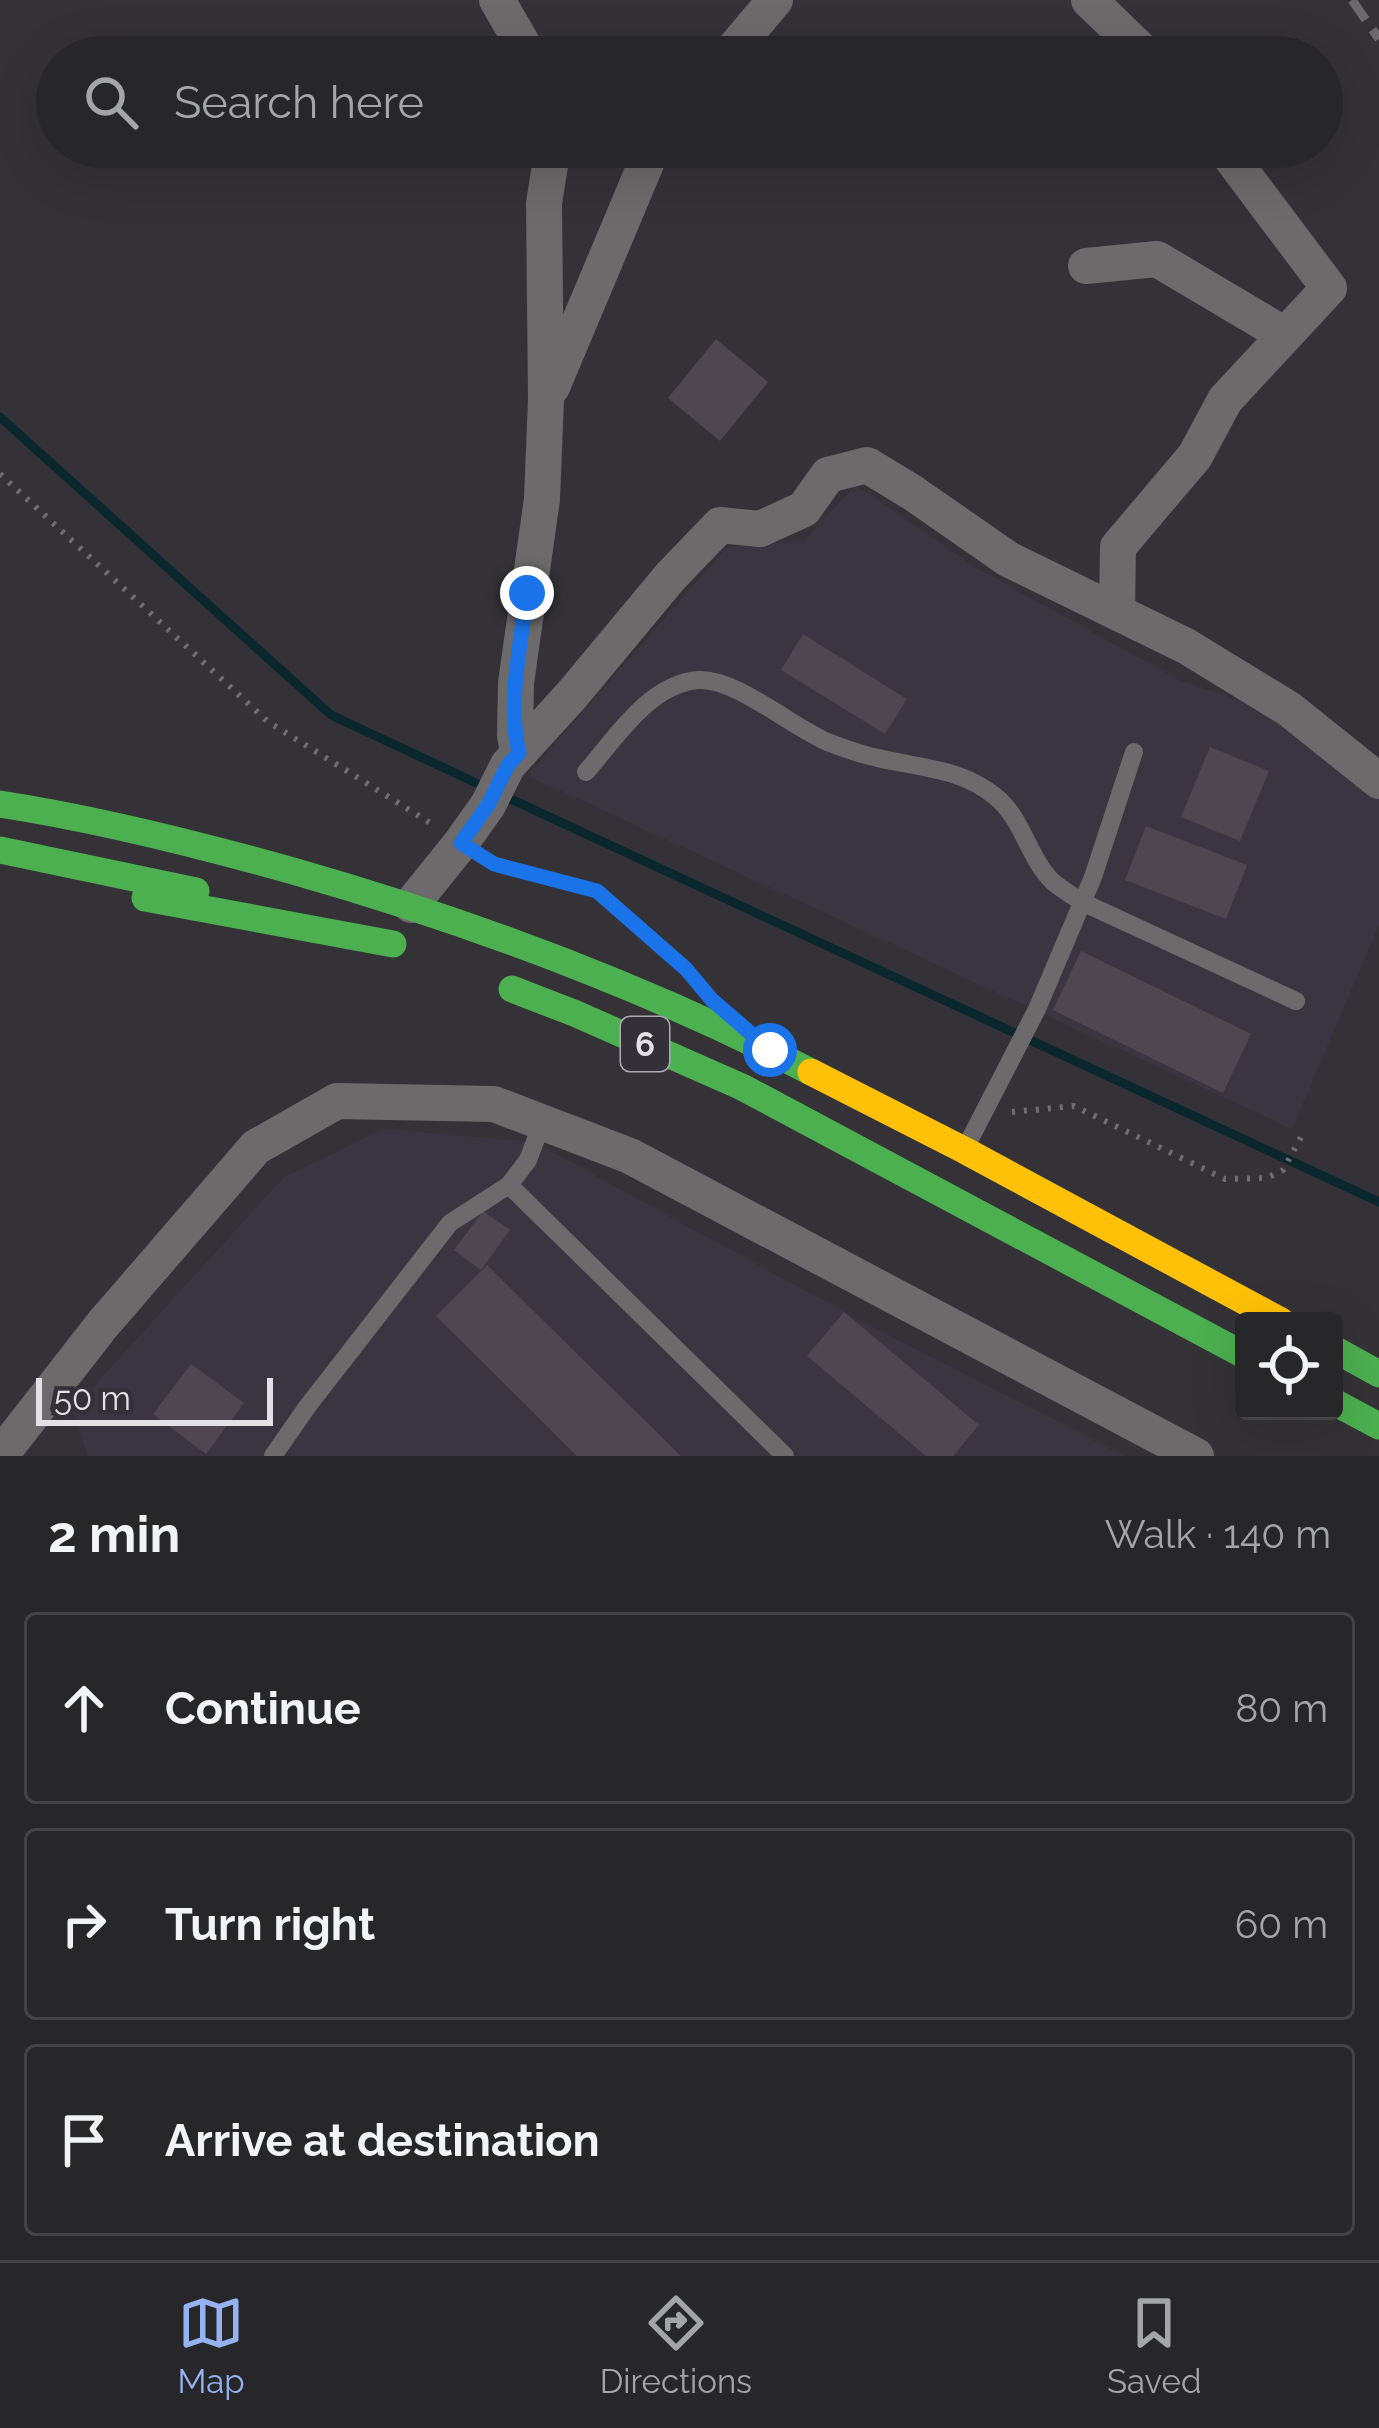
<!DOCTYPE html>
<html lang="en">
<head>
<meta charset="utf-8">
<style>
  body { margin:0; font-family:Raleway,sans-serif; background:#2f2e30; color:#f1f3f6 }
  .controls { position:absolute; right:36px; bottom:36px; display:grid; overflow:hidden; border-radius:12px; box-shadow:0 12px 48px #0002 }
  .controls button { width:108px; height:108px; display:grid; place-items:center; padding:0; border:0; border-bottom:3px solid #434345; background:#272628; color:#f1f3f6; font:60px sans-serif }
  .scale { position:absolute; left:36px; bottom:30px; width:237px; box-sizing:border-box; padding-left:12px; border:6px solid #e3e1e6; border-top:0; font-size:33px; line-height:42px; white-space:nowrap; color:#e3e1e6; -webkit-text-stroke:9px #343038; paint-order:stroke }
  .stop { position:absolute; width:36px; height:36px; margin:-27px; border:9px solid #1a73e8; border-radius:50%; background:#fff }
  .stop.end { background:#1a73e8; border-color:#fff; box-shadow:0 3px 12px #0008 }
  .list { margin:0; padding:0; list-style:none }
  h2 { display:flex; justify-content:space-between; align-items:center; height:156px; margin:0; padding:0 48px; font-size:51px }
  h2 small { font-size:39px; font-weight:400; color:#a4a5a8 }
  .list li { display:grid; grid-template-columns:78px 1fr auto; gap:36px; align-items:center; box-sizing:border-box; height:192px; margin:0 24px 24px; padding:0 24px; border:3px solid #434345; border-radius:12px }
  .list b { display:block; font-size:45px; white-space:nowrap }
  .list em { font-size:39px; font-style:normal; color:#a4a5a8 }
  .icon { flex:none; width:66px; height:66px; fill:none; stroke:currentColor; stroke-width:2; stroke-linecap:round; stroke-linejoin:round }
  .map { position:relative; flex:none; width:1379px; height:1456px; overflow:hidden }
  .search { position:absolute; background:#272628; box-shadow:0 12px 48px #0002; left:36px; right:36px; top:36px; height:132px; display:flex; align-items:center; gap:30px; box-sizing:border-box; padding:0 42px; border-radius:66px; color:#a4a5a8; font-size:45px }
  .sheet { height:804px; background:#272628 }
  nav { display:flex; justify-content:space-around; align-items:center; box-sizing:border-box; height:168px; border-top:3px solid #434345; background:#272628; font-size:33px; color:#a4a5a8 }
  nav a { display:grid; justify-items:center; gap:6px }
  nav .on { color:#95b2f1 }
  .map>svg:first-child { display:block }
</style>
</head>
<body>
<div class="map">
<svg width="1379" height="1456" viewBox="0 0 1379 1456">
  <rect width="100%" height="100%" fill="#343236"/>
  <g fill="#3b3541">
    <path d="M856,485L978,569L1181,681L1273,711L1379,798V925L1292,1129L527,775L728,546L803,542Z"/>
    <path d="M385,1129L534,1142L844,1312L1124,1456H88L73,1409L284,1177Z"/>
  </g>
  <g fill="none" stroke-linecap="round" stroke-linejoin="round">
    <g stroke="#09272c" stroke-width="9">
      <path d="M0,417L331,715L487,788"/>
      <path d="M502,795L1379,1202"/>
    </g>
  </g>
  <g fill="#4e4750">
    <path d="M716,339L768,382L720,441L668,398Z"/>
    <path d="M803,634L907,699L885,734L781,670Z"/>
    <path d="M1210,747L1269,771L1240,841L1181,817Z"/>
    <path d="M1146,826L1247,865L1226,919L1125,880Z"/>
    <path d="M1081,951L1251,1034L1223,1093L1053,1010Z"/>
    <path d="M483,1211L510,1230L481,1270L454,1250Z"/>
    <path d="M487,1265L681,1456H577L436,1316Z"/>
    <path d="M844,1312L979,1425L953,1456H926L807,1356Z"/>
    <path d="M191,1364L244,1403L206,1454L153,1414Z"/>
  </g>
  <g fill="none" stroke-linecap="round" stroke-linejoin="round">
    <g stroke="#706e70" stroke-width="6" stroke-dasharray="3 9" stroke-linecap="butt">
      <path d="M0,474L267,721L435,826"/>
      <path d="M487,859L494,864L597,891L654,941"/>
      <path d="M1012,1112L1074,1106L1225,1179L1267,1178L1283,1170L1304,1132"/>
    </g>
    <g stroke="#6c6a6b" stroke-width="18">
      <path d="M586,772C615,739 649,684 698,680C735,677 794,729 830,743C844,748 859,754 874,757C916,768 960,767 996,797C1023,819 1028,857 1052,881C1061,889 1073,896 1082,902L1296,1001"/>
      <path d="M969,1141L1037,1009L1093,877L1134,752"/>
      <path d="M509,1185L785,1456"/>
      <path d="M273,1456L307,1407L450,1223L509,1185L528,1160L542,1123"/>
    </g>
    <g stroke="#6c6a6b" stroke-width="36">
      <path d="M497,0L530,57"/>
      <path d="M1089,0L1148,57"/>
      <path d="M727,57L775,0"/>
      <path d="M1086,266L1157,259L1285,335"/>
      <path d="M552,387L653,147"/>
      <path d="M1117,610L1118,547L1195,456L1225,400L1329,288L1223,147"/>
      <path d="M519,753L515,736L516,683L542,499L546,399L544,203L553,147"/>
      <path d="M411,905L461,843L488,805L508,765L571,696L670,577L720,525L760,529L804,509L828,475L867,465L913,493L1008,559L1186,646L1289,709L1379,781"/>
      <path d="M0,1456L103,1324L256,1147L337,1101L494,1104L630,1156L1196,1456"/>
    </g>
    <g stroke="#4caf50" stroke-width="27">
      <path d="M0,804C99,819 197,844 293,871C472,922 646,987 811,1072"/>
      <path d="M0,850L196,891"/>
      <path d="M145,898L393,944"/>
      <path d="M512,989L574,1013L742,1087L1244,1355"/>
      <path d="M1334,1349L1379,1374"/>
      <path d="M1334,1402L1379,1426"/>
    </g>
    <path stroke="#ffc107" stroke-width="27" d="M811,1072L964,1150L1281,1321"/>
    <path stroke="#6b696b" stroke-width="9" stroke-dasharray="24 12" stroke-linecap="butt" d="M1352,0L1379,39"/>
  </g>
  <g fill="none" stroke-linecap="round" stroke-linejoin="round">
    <path stroke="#1a73e8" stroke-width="15" d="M527,593C521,644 507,702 519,753L508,765L488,805L461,843L494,864L597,891L686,969L712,1000L770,1050"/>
  </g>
  <g text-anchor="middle" stroke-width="10" stroke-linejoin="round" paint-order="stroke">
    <rect fill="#343038" stroke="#aeacb2" stroke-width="3" x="621" y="1017" width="48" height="54" rx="9"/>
    <g font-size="33" font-weight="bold" fill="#e3e1e6">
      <text x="645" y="1056">6</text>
    </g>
  </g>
</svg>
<div class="controls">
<button><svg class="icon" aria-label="locate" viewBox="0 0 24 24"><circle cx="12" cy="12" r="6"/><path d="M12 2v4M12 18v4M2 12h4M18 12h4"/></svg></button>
</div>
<div class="scale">50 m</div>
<div class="stop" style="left:770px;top:1050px"></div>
<div class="stop end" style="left:527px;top:593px"></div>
<div class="search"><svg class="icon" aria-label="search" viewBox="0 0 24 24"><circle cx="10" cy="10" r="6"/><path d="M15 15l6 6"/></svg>Search here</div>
</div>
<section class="sheet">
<h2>2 min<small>Walk · 140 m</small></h2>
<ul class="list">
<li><svg class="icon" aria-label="ahead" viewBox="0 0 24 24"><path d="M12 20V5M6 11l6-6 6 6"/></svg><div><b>Continue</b></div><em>80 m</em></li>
<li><svg class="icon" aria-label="right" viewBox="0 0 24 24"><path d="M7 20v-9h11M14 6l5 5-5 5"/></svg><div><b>Turn right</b></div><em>60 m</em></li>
<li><svg class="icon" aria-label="arrive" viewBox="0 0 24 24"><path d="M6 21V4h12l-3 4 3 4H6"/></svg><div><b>Arrive at destination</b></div></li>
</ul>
</section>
<nav>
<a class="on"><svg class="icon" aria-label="map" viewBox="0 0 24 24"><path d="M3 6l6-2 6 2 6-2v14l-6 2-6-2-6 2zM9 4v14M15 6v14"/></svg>Map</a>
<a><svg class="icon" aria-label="directions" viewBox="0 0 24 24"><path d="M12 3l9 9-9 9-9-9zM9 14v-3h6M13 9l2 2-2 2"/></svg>Directions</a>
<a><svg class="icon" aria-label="saved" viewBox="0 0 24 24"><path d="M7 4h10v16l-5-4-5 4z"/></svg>Saved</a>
</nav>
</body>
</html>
